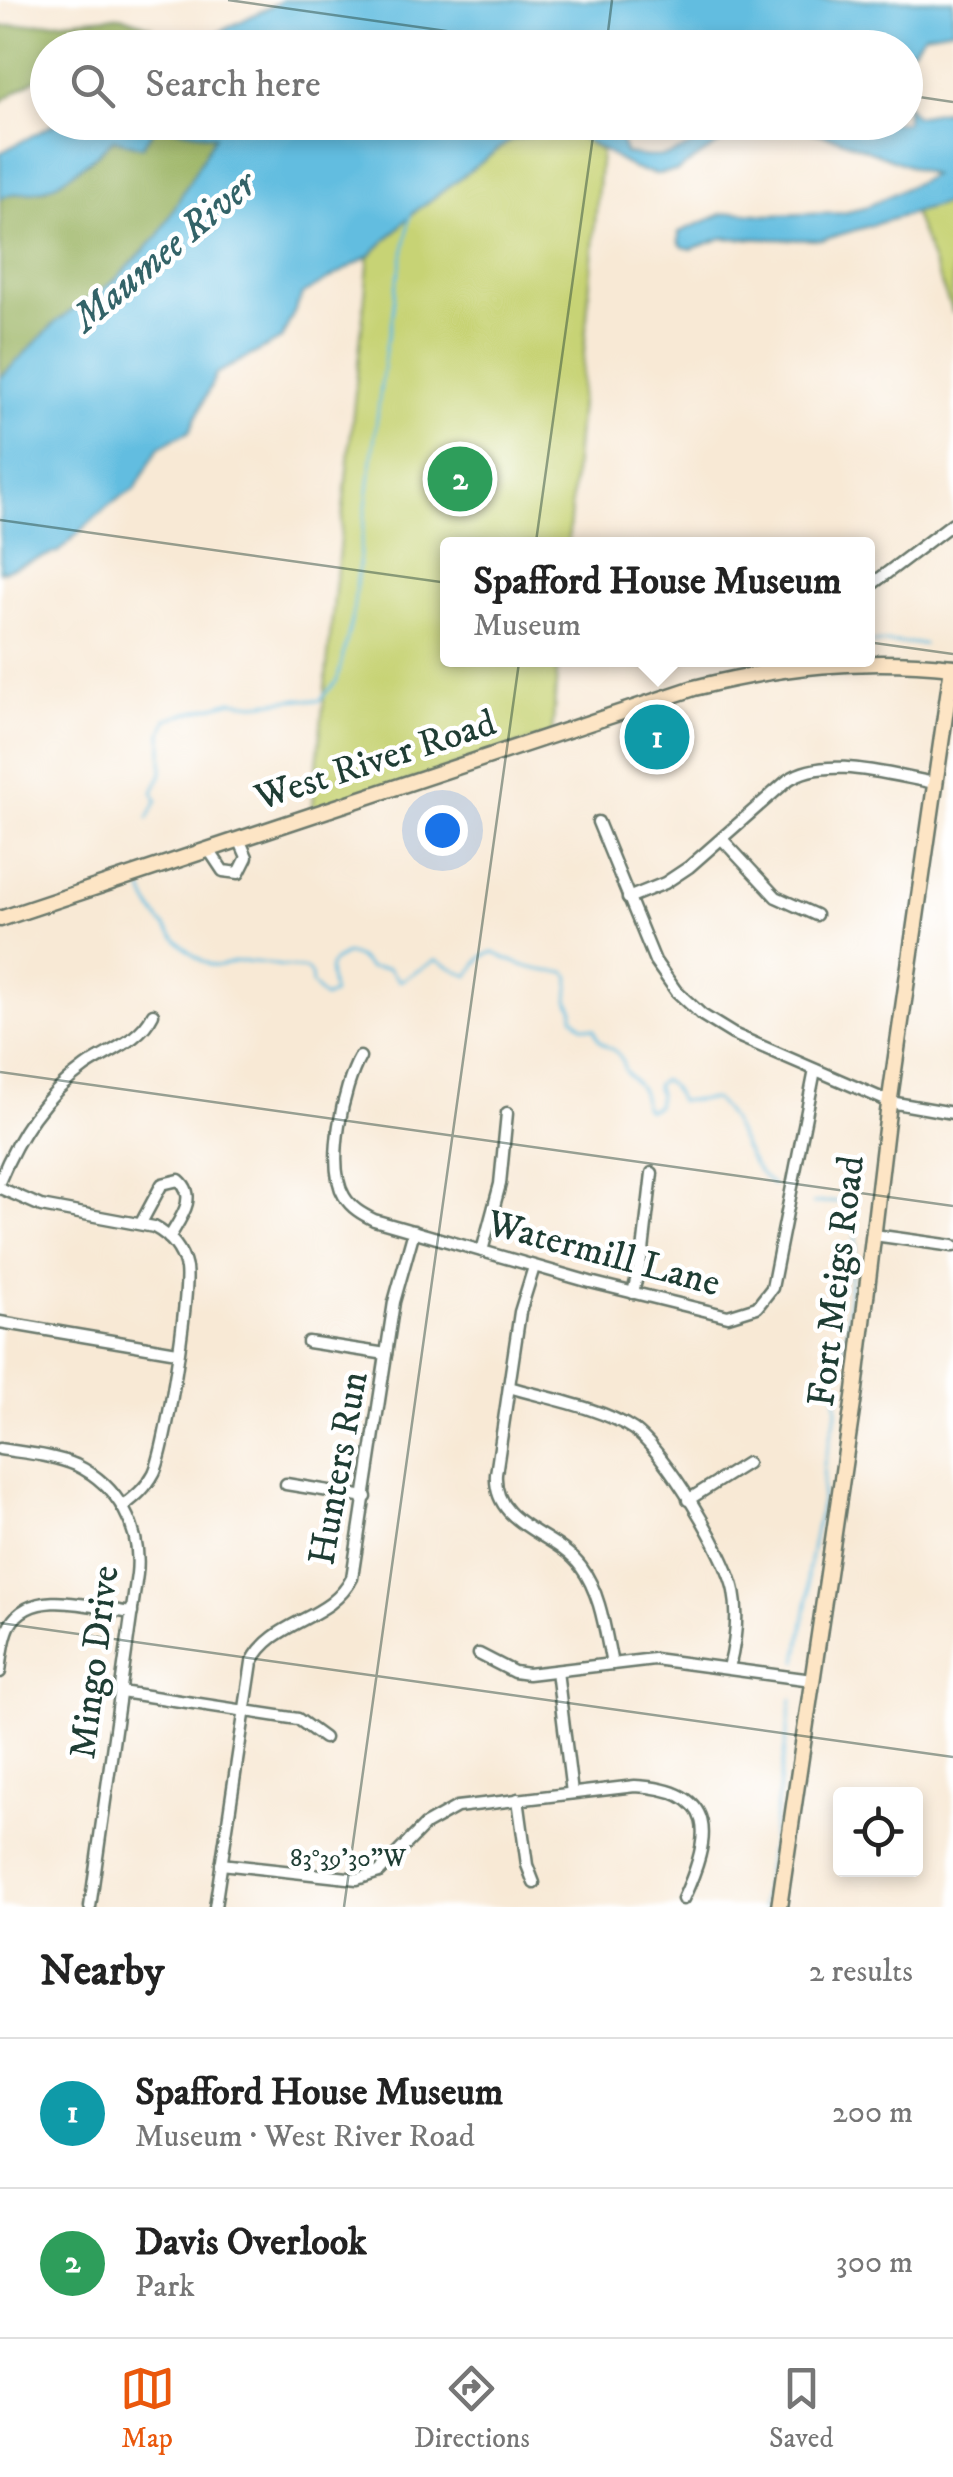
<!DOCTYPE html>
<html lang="en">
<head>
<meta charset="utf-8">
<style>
  body { margin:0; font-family:"IM FELL DW Pica",serif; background:#f2f2f2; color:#222 }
  .controls { position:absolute; right:30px; bottom:30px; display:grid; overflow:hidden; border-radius:10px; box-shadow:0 5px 15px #0003 }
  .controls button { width:90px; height:90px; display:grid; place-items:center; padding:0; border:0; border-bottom:2px solid #e0e0e0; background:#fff; color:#222; font:50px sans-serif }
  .you { position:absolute; left:442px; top:830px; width:35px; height:35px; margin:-25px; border:8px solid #fff; border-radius:50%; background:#1a73e8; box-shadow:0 0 0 15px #1a73e833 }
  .badge { display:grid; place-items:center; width:65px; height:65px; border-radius:50%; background:#ea580c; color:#fff; font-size:32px; font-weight:700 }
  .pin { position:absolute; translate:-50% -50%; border:5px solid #fff; box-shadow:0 2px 10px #0006 }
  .popup { position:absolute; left:440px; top:537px; width:435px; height:130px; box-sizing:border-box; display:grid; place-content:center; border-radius:10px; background:#fff; filter:drop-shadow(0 2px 8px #0005); font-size:32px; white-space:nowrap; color:#767676 }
  .popup b { font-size:38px; color:#222 }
  .popup::after { content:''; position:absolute; left:50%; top:100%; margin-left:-20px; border:20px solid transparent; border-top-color:#fff }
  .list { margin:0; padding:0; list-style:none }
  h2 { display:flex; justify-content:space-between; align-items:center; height:130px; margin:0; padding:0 40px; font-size:42px }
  h2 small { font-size:32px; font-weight:400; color:#767676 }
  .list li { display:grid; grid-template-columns:65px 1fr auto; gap:30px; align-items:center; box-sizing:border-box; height:150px; padding:0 40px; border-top:2px solid #e0e0e0 }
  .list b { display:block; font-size:38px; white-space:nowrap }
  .list p { margin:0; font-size:32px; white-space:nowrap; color:#767676 }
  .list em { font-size:32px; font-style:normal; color:#767676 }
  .icon { flex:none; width:55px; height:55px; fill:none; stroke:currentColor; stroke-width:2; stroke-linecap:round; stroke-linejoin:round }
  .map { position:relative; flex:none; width:953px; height:1907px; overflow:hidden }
  .search { position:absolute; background:#fff; box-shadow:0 5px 15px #0003; left:30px; right:30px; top:30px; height:110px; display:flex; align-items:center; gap:25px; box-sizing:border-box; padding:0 35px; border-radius:55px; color:#767676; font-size:38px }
  .sheet { height:430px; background:#fff }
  nav { display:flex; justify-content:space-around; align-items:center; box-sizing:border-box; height:140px; border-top:2px solid #e0e0e0; background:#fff; font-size:28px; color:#767676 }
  nav a { display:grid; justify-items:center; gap:5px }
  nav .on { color:#ea580c }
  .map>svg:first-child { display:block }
</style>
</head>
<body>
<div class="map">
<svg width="953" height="1907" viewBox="0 0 953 1907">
  <rect width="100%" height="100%" fill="#fff"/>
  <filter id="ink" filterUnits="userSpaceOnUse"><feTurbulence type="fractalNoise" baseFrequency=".01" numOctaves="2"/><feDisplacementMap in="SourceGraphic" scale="20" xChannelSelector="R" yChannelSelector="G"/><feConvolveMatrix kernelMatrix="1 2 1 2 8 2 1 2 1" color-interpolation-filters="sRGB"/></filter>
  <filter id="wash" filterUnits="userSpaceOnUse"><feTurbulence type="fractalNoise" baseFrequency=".0048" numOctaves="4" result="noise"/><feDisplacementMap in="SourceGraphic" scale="40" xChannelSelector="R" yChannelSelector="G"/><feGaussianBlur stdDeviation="2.25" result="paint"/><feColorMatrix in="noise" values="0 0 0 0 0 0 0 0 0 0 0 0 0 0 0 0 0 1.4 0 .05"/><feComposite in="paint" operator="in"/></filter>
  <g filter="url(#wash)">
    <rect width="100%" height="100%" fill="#f8e9d5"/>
    <g fill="#c7d374" stroke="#738854" stroke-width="2.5">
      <path d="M564,127L601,151L568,544H447V660H558L552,734L312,814L369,256L417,210L511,140Z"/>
      <path d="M953,201V314L913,212Z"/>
    </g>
    <g fill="#9db566" stroke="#5e794d" stroke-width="2.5">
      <path d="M121,16L150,26L93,47L48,48L47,72L0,102V27Z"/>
      <path d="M157,125L215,136L159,235L114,281L56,323L0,378V199L5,195L45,190L91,160L114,139Z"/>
    </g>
    <g fill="#62bde0" stroke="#407d8a" stroke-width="2.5">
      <path d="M283,0H953V29L924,34L913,49L906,50L190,47Z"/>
      <path d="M906,104L915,116L943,111L953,114V201L822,240L722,238L692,249L683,247L679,242V232L722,214L735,212L767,215L843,213L864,208L932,175L839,139L795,127L766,135L728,138L677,171L656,174L634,169L564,127L511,140L417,210L369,256L303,294L281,339L216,374L190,431L159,447L135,489L109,505L58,552L0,572V378L56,322L114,281L159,235L215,136L157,125L142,147L114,139C94,157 72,176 47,188C32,195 14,190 0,199V153L56,123H604L618,132L625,153C660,161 674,156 704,138L702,123L906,122Z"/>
    </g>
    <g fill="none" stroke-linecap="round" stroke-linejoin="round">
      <g stroke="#62bde0" stroke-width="2.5">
        <path d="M867,642L924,644"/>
        <path d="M148,819L157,800L153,792L162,773V733L167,719L232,701L255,704L300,699L319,701L337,681L352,619L386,345C394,324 392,303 397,281C402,259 407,238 410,216"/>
        <path d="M143,889C148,912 189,959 212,965C224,968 232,960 243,961C264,962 284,967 306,969L311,975L312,984L324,998L333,994C330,973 322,965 346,954L358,957L369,968H388L400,981L436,960L468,976L482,957L493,952C514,964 541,973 566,972L570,977L568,1000L573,1008V1017L582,1026L594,1029C600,1051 612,1043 621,1058C623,1062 623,1069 627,1073C638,1086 644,1089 644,1107L648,1110L657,1106L659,1094L656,1085L663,1080L671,1086L679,1101L714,1099C743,1126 740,1160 773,1185"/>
        <path d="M797,1661L809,1593L807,1576L822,1497L824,1464L837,1411L836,1388L832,1380L847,1331L851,1262L856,1247L855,1218L848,1201L813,1203"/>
        <path d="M762,1907L792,1699"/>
      </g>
    </g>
  </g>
  <g filter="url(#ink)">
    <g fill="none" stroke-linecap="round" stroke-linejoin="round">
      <g stroke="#6b796c" stroke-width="15">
        <g id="street">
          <path d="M867,588L953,523"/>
          <path d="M598,822L655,961L676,991L702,1015L733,1034L890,1102L953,1113"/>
          <path d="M722,839L776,897L816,915"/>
          <path d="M209,850L223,871L239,873L247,857L239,839"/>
          <path d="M628,898L665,883L689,867L788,780C825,754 893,776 936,783"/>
          <path d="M360,1057C343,1087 326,1165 344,1196C351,1208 362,1214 374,1220L590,1282L728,1316L757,1307L772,1288L815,1070"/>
          <path d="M0,1180C19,1134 43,1097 85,1067C108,1051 140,1041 153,1014"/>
          <path d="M0,1188L41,1206L154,1227C171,1236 182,1250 186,1268C190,1295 166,1449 154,1473C146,1488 135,1497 122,1507"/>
          <path d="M141,1223L162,1184L179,1180C199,1197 179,1220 169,1238"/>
          <path d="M874,1235L953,1246"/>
          <path d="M482,1251L500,1184L507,1113"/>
          <path d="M534,1267L520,1312L496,1474C493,1527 555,1531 581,1567C601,1594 605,1631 612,1664"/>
          <path d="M633,1293L643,1251L652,1173"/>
          <path d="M0,1322L177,1352"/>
          <path d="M308,1342L386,1354"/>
          <path d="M509,1387C546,1398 602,1408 633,1429C664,1450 727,1555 734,1591C739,1616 735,1644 729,1668"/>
          <path d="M0,1449C25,1453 53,1455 76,1465C118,1485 142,1529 137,1574L90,1907"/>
          <path d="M286,1484L366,1497"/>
          <path d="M688,1500L747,1463"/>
          <path d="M479,1654L514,1672L528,1674L654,1659L812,1680"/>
          <path d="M557,1671L572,1793"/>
          <path d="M0,1672C2,1657 3,1638 10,1625C33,1585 97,1609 132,1613"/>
          <path d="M121,1692L298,1719L324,1738"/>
          <path d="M518,1799L527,1865L534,1883"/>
          <path d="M221,1864L357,1879L379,1872L425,1825L457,1807L635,1786C719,1790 712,1837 683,1899"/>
          <path d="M215,1907L252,1662C272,1620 331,1621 352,1578L394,1302L414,1231"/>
        </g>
      </g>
      <g stroke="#6b796c" stroke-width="19">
        <g id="secondary">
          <path d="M0,919L694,688C781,666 863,657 953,667"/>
          <path d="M779,1907L855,1390L888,1112L952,667"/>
        </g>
      </g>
      <use href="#street" stroke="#fff" stroke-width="10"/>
      <use href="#secondary" stroke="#fde5c5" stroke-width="14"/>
    </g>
  </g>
  <path fill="none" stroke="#1f3d34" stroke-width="2.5" stroke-opacity="0.45" d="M228,0L566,48M606,48L612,0M906,95L953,102M0,520L953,654M0,1072L953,1206M0,1623L953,1757M344,1907L595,122"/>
  <g text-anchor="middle" stroke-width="9" stroke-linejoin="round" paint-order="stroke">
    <g font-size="38" fill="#1f3d34" stroke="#fff">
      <text transform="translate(375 759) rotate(-18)" y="13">West River Road</text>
      <text transform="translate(604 1252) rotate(15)" y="13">Watermill Lane</text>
      <text transform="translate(835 1281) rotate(-83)" y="13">Fort Meigs Road</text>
      <text transform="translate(337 1468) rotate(-80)" y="13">Hunters Run</text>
      <text transform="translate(93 1662) rotate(-83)" y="13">Mingo Drive</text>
    </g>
    <g font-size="40" font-style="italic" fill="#336368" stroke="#fff">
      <text transform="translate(163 250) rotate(-40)" y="14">Maumee River</text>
    </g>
  </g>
  <g font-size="25" text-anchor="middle" fill="#1f3d34" stroke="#fff" stroke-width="9" stroke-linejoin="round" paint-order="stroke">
    <text x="348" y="1866">83°39'30"W</text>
  </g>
</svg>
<div class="controls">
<button><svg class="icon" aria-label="locate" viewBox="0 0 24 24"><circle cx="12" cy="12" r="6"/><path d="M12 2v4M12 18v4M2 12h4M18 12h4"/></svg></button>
</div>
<div class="you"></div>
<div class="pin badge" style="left:657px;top:737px;background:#0f9aa8">1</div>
<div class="popup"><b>Spafford House Museum</b>Museum</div>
<div class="pin badge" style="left:460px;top:479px;background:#2e9e5b">2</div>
<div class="search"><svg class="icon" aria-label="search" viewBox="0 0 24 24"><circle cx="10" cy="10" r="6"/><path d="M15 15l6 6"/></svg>Search here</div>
</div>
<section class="sheet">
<h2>Nearby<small>2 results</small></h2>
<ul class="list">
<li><span class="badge" style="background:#0f9aa8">1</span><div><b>Spafford House Museum</b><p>Museum · West River Road</p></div><em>200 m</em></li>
<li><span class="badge" style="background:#2e9e5b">2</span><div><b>Davis Overlook</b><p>Park</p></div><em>300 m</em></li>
</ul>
</section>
<nav>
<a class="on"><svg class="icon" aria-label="map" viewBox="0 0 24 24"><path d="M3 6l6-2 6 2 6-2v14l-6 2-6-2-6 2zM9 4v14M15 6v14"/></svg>Map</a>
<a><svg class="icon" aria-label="directions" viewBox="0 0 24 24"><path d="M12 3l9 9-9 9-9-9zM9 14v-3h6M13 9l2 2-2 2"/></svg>Directions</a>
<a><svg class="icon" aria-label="saved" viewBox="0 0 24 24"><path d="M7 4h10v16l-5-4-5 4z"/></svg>Saved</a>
</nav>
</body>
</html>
